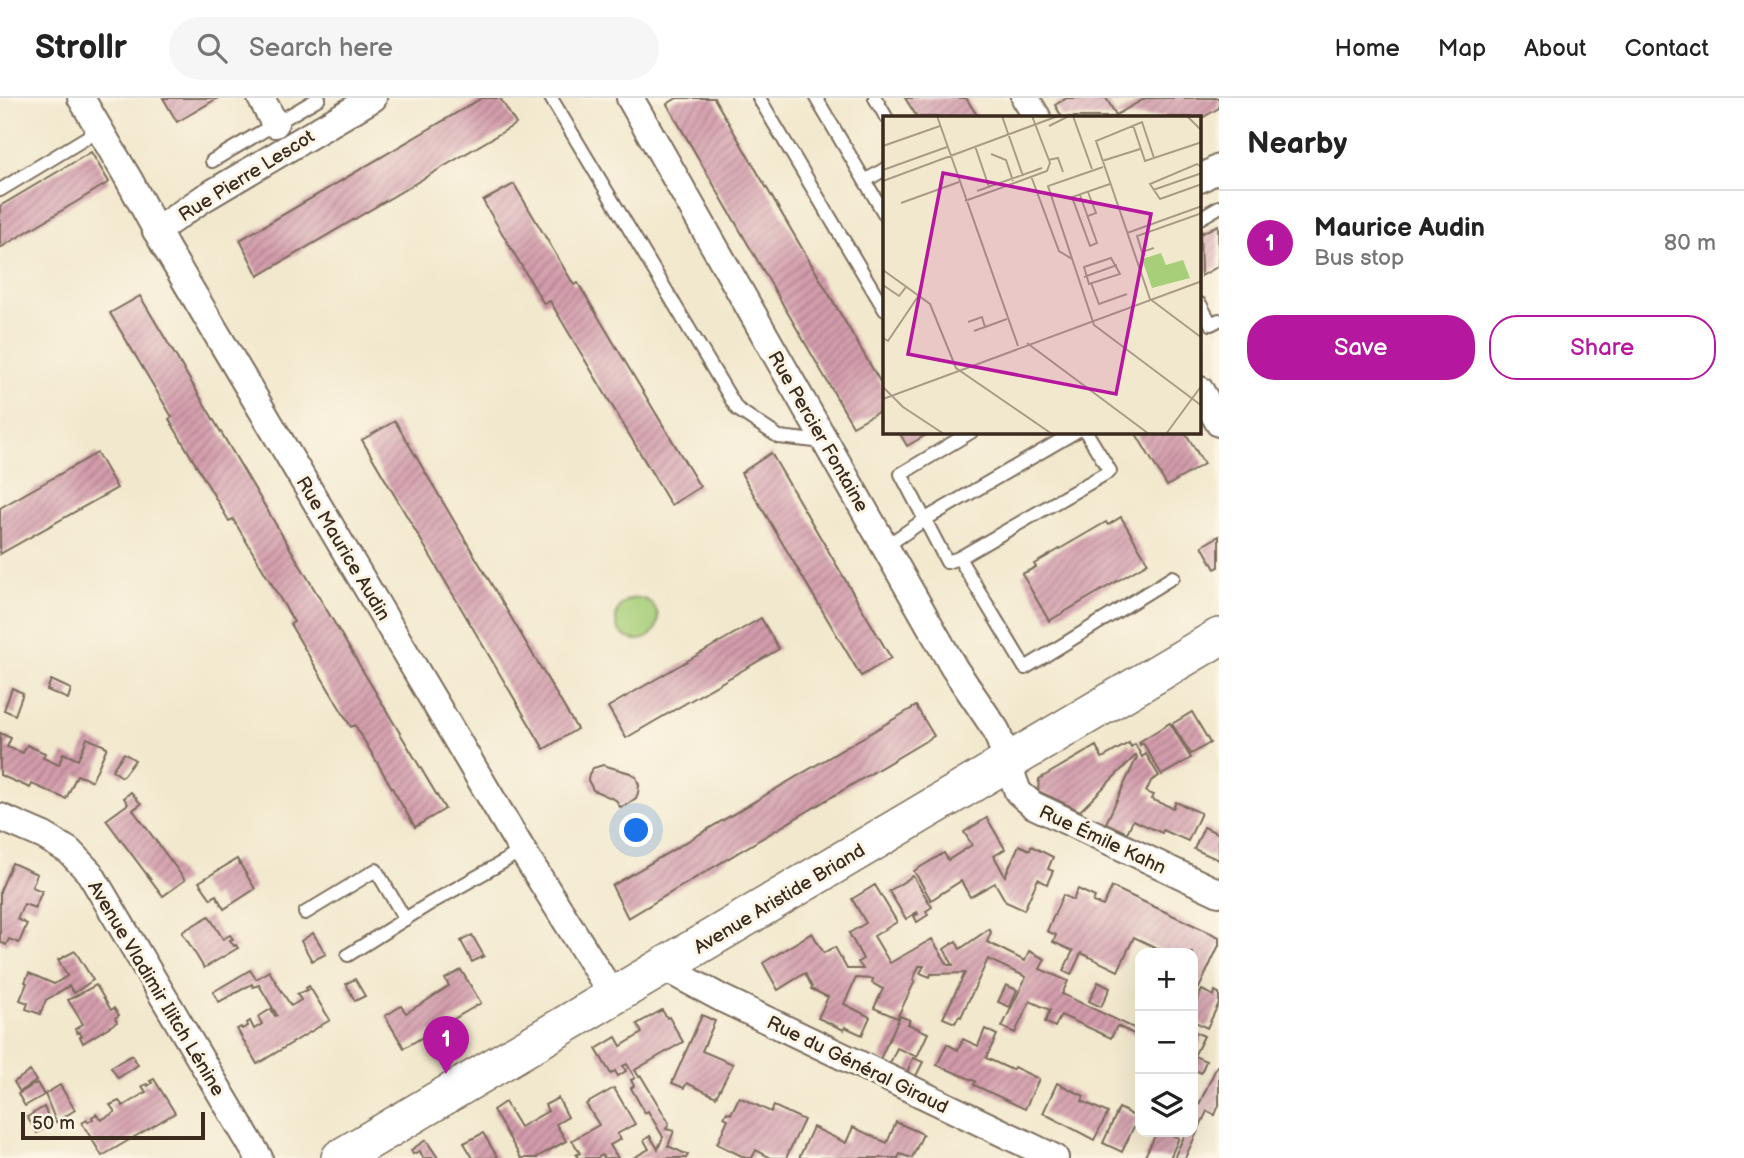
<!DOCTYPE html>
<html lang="en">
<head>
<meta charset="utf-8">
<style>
  body { margin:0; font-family:"Balsamiq Sans",sans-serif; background:#f6f6f6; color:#222 }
  .controls { position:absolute; right:21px; bottom:21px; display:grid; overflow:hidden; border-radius:14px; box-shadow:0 7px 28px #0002 }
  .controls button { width:63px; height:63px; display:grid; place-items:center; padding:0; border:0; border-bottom:2px solid #e0e0e0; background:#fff; color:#222; font:35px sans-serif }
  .scale { position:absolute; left:21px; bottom:18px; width:184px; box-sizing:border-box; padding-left:7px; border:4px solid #3b2a1e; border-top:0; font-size:19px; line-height:24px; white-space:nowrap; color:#3b2a1e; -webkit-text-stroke:5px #fcf5e5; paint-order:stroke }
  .you { position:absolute; left:637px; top:733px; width:24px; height:24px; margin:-18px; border:5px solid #fff; border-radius:50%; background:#1a73e8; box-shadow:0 0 0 10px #1a73e833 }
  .badge { display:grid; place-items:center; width:46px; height:46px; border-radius:50%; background:#b5179e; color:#fff; font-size:23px; font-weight:700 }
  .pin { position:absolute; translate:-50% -58px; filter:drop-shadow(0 2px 4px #0008) }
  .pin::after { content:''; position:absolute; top:37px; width:24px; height:21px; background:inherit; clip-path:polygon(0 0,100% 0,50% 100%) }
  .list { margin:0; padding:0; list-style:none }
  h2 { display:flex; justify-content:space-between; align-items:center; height:91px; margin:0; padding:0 28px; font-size:30px }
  h2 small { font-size:23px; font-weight:400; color:#767676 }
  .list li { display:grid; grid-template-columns:46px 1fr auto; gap:21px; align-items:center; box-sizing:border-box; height:105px; padding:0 28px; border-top:2px solid #e0e0e0 }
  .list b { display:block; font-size:26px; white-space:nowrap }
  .list p { margin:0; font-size:23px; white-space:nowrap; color:#767676 }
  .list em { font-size:23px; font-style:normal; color:#767676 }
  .actions { display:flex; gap:14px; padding:21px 28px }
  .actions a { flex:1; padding:16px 0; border:2px solid #b5179e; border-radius:28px; text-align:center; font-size:24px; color:#b5179e }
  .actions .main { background:#b5179e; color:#fff }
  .icon { flex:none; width:38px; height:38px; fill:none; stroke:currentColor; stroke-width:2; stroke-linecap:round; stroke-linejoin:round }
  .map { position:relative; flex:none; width:1219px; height:1060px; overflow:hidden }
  header { display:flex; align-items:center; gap:42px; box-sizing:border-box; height:98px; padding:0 35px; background:#fff; border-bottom:2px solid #e0e0e0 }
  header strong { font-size:33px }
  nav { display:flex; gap:38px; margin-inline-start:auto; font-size:24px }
  .search { width:490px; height:63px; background:#f6f6f6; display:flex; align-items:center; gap:18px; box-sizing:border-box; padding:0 24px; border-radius:38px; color:#767676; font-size:26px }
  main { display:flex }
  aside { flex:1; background:#fff }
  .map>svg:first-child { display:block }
</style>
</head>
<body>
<header>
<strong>Strollr</strong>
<div class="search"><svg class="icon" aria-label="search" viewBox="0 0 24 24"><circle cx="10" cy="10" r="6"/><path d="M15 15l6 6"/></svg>Search here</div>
<nav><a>Home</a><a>Map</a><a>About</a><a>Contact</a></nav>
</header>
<main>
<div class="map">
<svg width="1219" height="1060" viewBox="0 0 1219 1060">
  <defs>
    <pattern id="building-hatch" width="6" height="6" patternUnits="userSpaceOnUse" patternTransform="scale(1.75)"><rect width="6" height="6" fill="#d39cac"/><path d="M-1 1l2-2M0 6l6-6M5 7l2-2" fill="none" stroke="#ac7f8b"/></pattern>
  </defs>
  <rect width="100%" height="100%" fill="#fcf5e5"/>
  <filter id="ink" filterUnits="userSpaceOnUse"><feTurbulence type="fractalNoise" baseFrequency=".0143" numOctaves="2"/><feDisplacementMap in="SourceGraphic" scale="14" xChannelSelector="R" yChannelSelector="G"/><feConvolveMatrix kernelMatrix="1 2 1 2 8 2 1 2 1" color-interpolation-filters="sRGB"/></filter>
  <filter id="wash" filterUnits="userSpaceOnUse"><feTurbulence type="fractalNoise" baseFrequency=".00686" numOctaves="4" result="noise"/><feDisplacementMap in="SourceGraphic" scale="28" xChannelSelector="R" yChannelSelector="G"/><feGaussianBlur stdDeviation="1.57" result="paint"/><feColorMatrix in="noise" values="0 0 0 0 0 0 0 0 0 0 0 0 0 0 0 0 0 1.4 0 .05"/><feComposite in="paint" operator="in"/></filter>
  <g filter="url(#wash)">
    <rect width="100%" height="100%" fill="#f2e8cd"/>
    <circle fill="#a7cf79" stroke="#717c4c" stroke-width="2" cx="637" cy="521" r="21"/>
    <g id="blocks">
      <g fill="url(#building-hatch)">
        <path d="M163,0H218L177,24Z"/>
        <path d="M482,0H500L516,26L258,178L240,142Z"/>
        <path d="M677,0H714L885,292V310L853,328L667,6Z"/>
        <path d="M905,0H966L978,19H917Z"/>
        <path d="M1067,0H1106L1116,17L1146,0H1219V10L1200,21V19H1062L1055,7Z"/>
        <path d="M91,54L109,84L0,150V108Z"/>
        <path d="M514,86L574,187L578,185L700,389L671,407L550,203L544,206L483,103Z"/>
        <path d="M1218,127L1219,168L1201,178L1200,130L1202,135Z"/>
        <path d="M140,198L445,711L415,729L355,627L351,629L290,526L294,524L233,421L229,423L169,321L172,319L110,215Z"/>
        <path d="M395,323L577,631L544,651L362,342Z"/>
        <path d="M899,334H931L907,348Z"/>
        <path d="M1135,334H1185L1204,366L1167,388Z"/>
        <path d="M97,355L117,390L0,456V410Z"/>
        <path d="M771,355L891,560L861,578L741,375Z"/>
        <path d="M1121,419L1148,465L1049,523L1022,476L1036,469L1034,466L1106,424L1108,427Z"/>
        <path d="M1219,438V469L1215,471L1202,448Z"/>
        <path d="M761,520L779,551L626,640L608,609Z"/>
        <path d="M51,582L71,591L68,601L47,592Z"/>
        <path d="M12,590L23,595L15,617L4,612Z"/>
        <path d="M916,608L934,638L628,820L612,788Z"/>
        <path d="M1192,614L1210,645L1191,656L1172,626Z"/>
        <path d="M1170,625L1191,660L1162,677L1143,645L1140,647L1139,644Z"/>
        <path d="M0,635L11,640L7,649L23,655L27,647L45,655L43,660L59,667L63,655L78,662L87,640L107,649L92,683L77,677L66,701L32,686L30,690L0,677Z"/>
        <path d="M1129,645L1131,649L1135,646L1142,659L1146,656L1159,678L1151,683L1146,694L1153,697L1151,701L1173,710L1176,704L1201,715L1188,743L1163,732L1162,735L1133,722L1127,735L1106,725L1137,659L1136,657L1080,713L1038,693L1039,681L1096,648L1102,660Z"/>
        <path d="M124,655L135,662L122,679L112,672Z"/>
        <path d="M603,667L630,675L636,679L639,687L638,695L636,700L626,707L620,709L616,702L593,692L588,682L589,676L593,670Z"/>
        <path d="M131,694L141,706L133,712L185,782L163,798L106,722L128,706L124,700Z"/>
        <path d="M987,720L1005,751L994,758L1005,778L1019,747L1030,752L1031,748L1053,759L1048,771L1053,773L1047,786L1038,781L1024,812L1006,804L995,785L970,799L961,783L931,802L914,773L944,755L948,762L972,747L964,734Z"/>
        <path d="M1204,729L1219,736V762L1194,751Z"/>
        <path d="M237,761L255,791L224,811L216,797L211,801L199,784Z"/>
        <path d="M12,765L37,776L32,789L42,793L35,810L24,806L17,821L27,826L19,845L9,841L6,847L0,844V793Z"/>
        <path d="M913,778L932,809L926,813L928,817L917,824L914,818L918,816L917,814L906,821L889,793Z"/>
        <path d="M875,787L897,824L874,838L890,865L932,841L948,867H953L944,851L956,843L960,851L989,831L991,834L987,844L1025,863L1029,853L1045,861L1040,871L1068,883L1062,896L1138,932L1136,937L1117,928L1111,940L1061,917L1055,929L1045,924L1050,912L1030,903L1015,935L1002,929L1026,879L988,861L961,919L959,918L955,925L943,920L965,875L931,876L930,879L920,875L924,868H919L913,882L915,883L897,920L874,910L883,891L872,885L873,881L856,880L844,906L870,919L862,937L845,929L844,932L818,920L828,899L811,891L812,889L805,875L778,892L763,865L812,835L824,855L835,849L847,871H863L858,864L863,861L849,835L866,825L852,801Z"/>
        <path d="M1112,789L1219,839V847L1195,899L1193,898V875L1196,869L1193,868V855H1167L1134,839L1118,873L1081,855L1071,877L1063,873L1073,853L1053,844L1056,837L1047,833L1063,797L1073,802L1078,791L1095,799L1093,804L1103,808Z"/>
        <path d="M209,818L223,841L230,837L233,841L230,842L234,848L236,847L238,850L204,870L182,834Z"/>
        <path d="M313,835L326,856L312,863L301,843Z"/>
        <path d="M472,837L484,858L472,864L461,843Z"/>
        <path d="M75,853L93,882L74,895L69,888L46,902L40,916L26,911L28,905L20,902L27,885L25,884L29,875L54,886L67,878L58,862Z"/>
        <path d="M250,872L256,881L269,873L291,908L301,902L297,896L308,892L306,890L309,888L330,922L257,966L237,931L241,929L242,931L248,928L247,925L250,923L254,931L262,926L258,919L271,911L275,918L277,917L259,887L253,889L252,886L219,904L213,894Z"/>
        <path d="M461,872L481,905L404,950L385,918L401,908L406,915L426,903L449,888L445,881Z"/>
        <path d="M355,881L365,898L355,903L346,886Z"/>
        <path d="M1098,884L1110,890L1101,909L1089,903Z"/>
        <path d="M96,887L111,912L114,910L119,917L115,920L117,924L83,945L80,939L82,938L79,934L77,935L75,931L83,926L68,902Z"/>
        <path d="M1006,887L1017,892L1010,909L998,904Z"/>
        <path d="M1202,892L1214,898L1215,893L1219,895V905L1207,930L1193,923V910Z"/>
        <path d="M662,912L667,920L669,919L683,944L635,972L639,979L641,978L669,1025L666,1031L674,1033L668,1048L688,1057L686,1060H633L649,1051L644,1042L650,1038L658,1051L663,1039L648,1013L645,1015L631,990L634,988L631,982L635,980L627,966L623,968L626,973L618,978L615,973L611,976L596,951L616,939L621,948L642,935L637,926Z"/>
        <path d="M702,917L715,923L702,953L733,966L716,999L687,985L684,990L672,985Z"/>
        <path d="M900,918L910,922L908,926L928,935L917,959L897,950L890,965L880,961Z"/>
        <path d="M985,931L997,937L986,960L1012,972L1014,969L1039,981L1025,1011L974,987L975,983L937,967L947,946L958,952L963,941L978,948Z"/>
        <path d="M1195,934L1204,938L1194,958L1206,963L1201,975L1193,971V938Z"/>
        <path d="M132,957L138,967L118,980L111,969Z"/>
        <path d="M913,960L923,964L916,978L907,974Z"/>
        <path d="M1217,968L1219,969V1007L1215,1017L1207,1013L1185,1060H1174L1186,1034H1193V1019Z"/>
        <path d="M30,973L36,983L20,994L14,984Z"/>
        <path d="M154,981L175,1015L102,1058L82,1025L87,1022L88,1024L93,1021L92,1019L96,1016L101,1022L115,1014L110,1007L119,1003L123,1008L146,994L142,988L147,986L148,988L152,985L150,983Z"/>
        <path d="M37,985L44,997L25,1008L18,996Z"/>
        <path d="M1057,985L1084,998L1082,1003L1108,1015L1094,1042L1043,1015Z"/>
        <path d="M60,987L75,1012L56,1024L45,996Z"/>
        <path d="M614,990L635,1026L617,1036L621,1041L610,1047L618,1060H604L602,1057L597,1060H578L576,1057L580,1055L572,1042L599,1027L586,1006Z"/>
        <path d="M739,999L771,1014L774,1008L804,1022L786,1060H771L756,1052L752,1060H746L717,1046L728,1021L724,1019L727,1014L731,1016Z"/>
        <path d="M558,1000L568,1019L556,1026L566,1043L537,1059V1060H521L493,1012L505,1004L520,1029L548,1013L545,1007Z"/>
        <path d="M44,1009L48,1018L45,1020L50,1027L37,1035L27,1019Z"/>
        <path d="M1119,1010L1138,1020L1122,1054L1103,1045Z"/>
        <path d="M896,1024L923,1036L912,1060L900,1056L898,1060H799L813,1029L846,1045L853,1029L887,1045Z"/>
        <path d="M1157,1034H1165L1179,1040L1170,1060H1144Z"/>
        <path d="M483,1035L498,1060H473L464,1045Z"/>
        <path d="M426,1042L438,1060H423L420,1053L413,1056L411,1052Z"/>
      </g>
    </g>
  </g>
  <g filter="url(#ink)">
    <use href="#blocks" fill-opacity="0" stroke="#7b6c5b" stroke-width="2"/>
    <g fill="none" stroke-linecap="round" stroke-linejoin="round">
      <g stroke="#7b6c5b" stroke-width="16">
        <g id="lane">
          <path d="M551,0L737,311L779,339L824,344"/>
          <path d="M759,0L885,212"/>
          <path d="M816,0L885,117"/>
          <path d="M875,0L886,19"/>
          <path d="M212,63L319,0"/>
          <path d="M865,83L885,71"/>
          <path d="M0,92L99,32"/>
          <path d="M1200,120L1219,109"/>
          <path d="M1200,206L1211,226L1219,222"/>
          <path d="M971,334L901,376L947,464L959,460L1110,373L1086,334"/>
          <path d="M885,449L924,422L1075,334"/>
          <path d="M959,460L1025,570L1173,479"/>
          <path d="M305,815L376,772L405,821"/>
          <path d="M348,857L429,806L503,764L522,752"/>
        </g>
      </g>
      <g stroke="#7b6c5b" stroke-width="30">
        <g id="street">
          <path d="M81,0L128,80L166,150L522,752L613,898"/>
          <path d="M261,0L275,26"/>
          <path d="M630,0L954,570L996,632L1018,694L1033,707L1219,795"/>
          <path d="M1025,0L1037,19"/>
          <path d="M1200,81L1219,70"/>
          <path d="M156,133L204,100L373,0"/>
          <path d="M1200,292L1219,325"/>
          <path d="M0,719L44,738L69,753L90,775L259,1060"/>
          <path d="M663,869L723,901L1055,1060"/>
        </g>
      </g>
      <g stroke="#7b6c5b" stroke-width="40">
        <path id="secondary" d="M340,1060L1219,539"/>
      </g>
      <use href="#lane" stroke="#fff" stroke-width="12"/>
      <use href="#street" stroke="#fff" stroke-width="26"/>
      <use href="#secondary" stroke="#fff" stroke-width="37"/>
    </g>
  </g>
  <g text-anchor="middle" stroke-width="6" stroke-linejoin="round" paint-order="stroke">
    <g font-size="19" fill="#3b2a1e" stroke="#fcf5e5">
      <text transform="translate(246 77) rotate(-32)" y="7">Rue Pierre Lescot</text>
      <text transform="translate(819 333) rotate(60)" y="7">Rue Percier Fontaine</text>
      <text transform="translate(344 450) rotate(59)" y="7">Rue Maurice Audin</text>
      <text transform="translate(1103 741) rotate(25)" y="7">Rue Émile Kahn</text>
      <text transform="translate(779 800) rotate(-31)" y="7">Avenue Aristide Briand</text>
      <text transform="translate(157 890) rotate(59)" y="7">Avenue Vladimir Ilitch Lénine</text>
      <text transform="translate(858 966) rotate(26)" y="7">Rue du Général Giraud</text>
    </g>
  </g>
  <g transform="translate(883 18)">
    <rect width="318" height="318" fill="#f2e8cd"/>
    <path d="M278,137L283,149L300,144L307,162L269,172L259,143Z" fill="#a7cf79"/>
    <path fill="none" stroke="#a99c87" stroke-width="2" d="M54,0L135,230M119,0L140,60M190,0L209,53M304,0L319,15M250,9L262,45L319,26M166,10L186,0M0,30L57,10M92,30L106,71M108,38L123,44L130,65M271,42L259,6L213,25L267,183L319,222M165,44L175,42L180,56M219,45L257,33M220,51L165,70L211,209L319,290M319,51L314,48L267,68L277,83L319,68M0,54L64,31M148,60L176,135L189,143M0,65L175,0M270,74L319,57M94,75L159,52M197,79L214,127L207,130L189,81L227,68M82,85L164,55L167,47L149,0M18,87L76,66M205,100L213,97L205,76M244,117L319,90M271,132L259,136L254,120L319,97M228,142L237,158L206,168L201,151ZM0,154L47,188L73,252L169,318M201,161L234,149M208,167L216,188L244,178M0,169L16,180L23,171M85,206L99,201L102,211M91,215L124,203M0,222L5,225L36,179M144,227L266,318M0,271L20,291L61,318M0,283L319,165M283,318L319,269"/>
    <path fill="#b5179e" fill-opacity="0.15" stroke="#b5179e" stroke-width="3.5" d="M60,57L268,98L233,278L25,238Z"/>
    <rect width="318" height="318" fill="none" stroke="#3b2a1e" stroke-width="3.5"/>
  </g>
</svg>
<div class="controls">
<button>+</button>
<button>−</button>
<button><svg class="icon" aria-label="layers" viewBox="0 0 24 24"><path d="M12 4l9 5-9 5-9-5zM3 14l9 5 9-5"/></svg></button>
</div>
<div class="scale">50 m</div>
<div class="you"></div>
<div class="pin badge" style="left:446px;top:976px">1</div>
</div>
<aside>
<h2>Nearby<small></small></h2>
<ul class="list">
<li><span class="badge">1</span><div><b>Maurice Audin</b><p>Bus stop</p></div><em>80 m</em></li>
</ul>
<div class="actions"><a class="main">Save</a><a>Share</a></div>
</aside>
</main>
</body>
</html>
